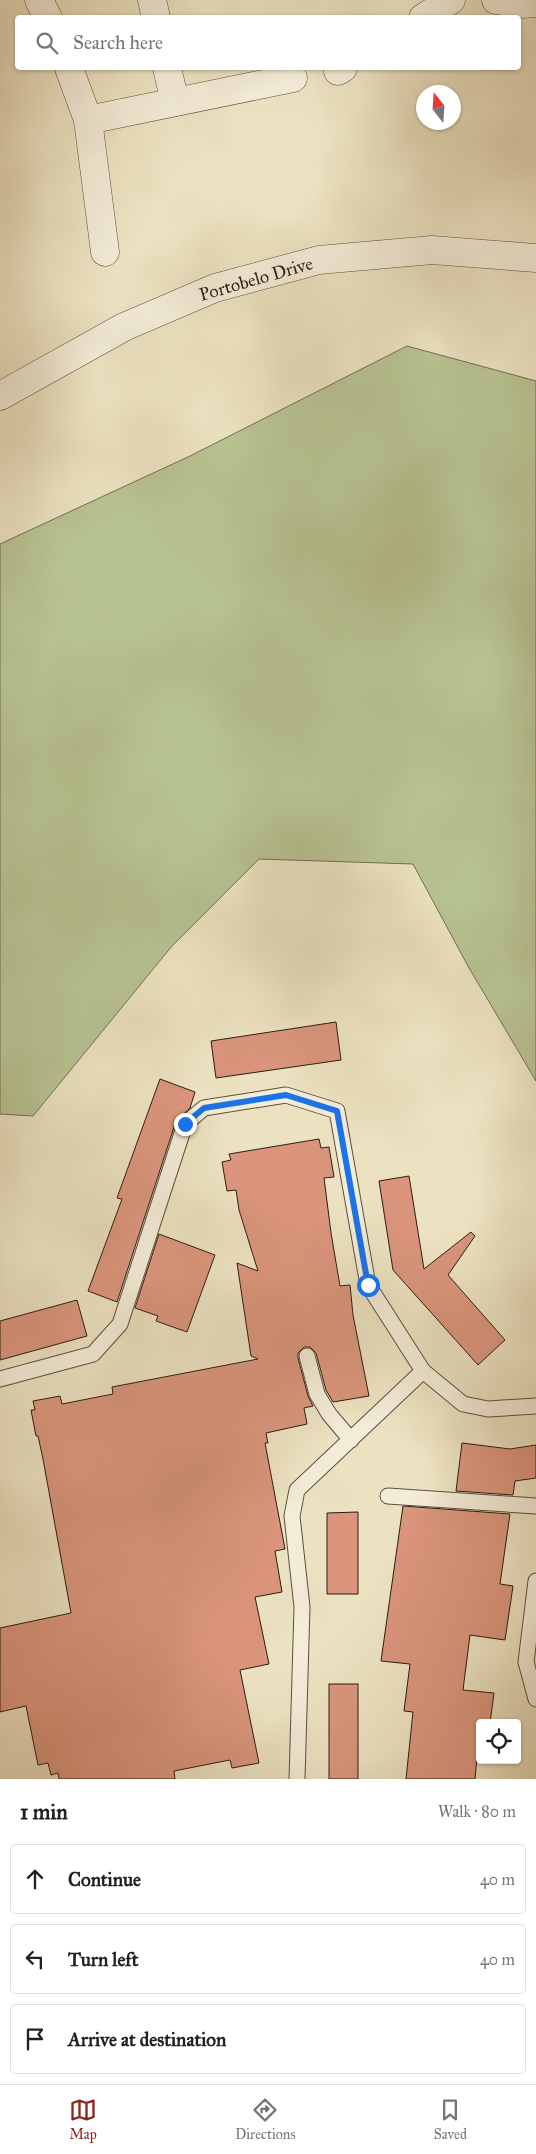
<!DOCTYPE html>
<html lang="en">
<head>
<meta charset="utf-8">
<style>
  body { margin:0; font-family:"IM FELL Great Primer",serif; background:#f6f6f6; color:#202124 }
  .controls { position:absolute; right:15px; bottom:15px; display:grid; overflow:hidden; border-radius:5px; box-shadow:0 1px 4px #0004 }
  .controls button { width:45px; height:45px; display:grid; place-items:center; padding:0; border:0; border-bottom:1px solid #e0e0e0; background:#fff; color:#202124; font:25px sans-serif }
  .compass { position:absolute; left:416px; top:85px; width:45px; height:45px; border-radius:50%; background:#fff; box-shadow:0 1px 4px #0004; rotate:343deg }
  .stop { position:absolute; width:15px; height:15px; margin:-11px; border:4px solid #1a73e8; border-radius:50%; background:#fff }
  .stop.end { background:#1a73e8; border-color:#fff; box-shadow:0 1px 5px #0008 }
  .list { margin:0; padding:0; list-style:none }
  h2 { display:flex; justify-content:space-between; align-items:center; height:65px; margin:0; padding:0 20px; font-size:21px }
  h2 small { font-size:16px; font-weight:400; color:#757577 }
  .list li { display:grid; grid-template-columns:32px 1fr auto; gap:15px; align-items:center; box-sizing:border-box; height:70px; margin:0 10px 10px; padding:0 10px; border:1px solid #e0e0e0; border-radius:5px }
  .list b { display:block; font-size:19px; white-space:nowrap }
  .list em { font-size:16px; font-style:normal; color:#757577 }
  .icon { flex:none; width:28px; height:28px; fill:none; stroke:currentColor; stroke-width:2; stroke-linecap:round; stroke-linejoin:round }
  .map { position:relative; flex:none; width:536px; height:1779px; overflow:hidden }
  .search { position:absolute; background:#fff; box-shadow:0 1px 4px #0004; left:15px; right:15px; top:15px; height:55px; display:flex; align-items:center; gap:12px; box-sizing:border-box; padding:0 18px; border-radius:5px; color:#757577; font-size:19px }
  .sheet { height:305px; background:#fff }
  nav { display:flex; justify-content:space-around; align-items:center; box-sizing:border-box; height:70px; border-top:1px solid #e0e0e0; background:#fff; font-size:14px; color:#757577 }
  nav a { display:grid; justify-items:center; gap:2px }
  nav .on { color:#8f2418 }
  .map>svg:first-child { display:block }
</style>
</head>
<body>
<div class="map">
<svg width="536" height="1779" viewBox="0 0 536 1779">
  <rect width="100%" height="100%" fill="#ece2c1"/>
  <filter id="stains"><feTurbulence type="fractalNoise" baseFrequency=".004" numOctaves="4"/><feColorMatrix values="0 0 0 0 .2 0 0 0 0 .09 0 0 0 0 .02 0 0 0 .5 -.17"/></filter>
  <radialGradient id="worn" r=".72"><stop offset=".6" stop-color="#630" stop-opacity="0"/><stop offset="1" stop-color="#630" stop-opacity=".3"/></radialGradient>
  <path fill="#b8c392" stroke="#727053" d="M407,346L536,381V1081L469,968L413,864L259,859L172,946L33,1116L0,1114V544L190,456Z"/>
  <g fill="#da957c" stroke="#2d1c14">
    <path d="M336,1022L341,1060L216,1078L211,1041Z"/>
    <path d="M160,1079L195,1092L190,1108L176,1121L117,1302L88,1291L122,1199L117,1198Z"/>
    <path d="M319,1139L321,1148L329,1147L334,1177L324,1178L331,1233L340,1286L350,1285L353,1315L369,1396L333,1402L326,1390L316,1353L310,1347H304L298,1353V1358L308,1396L313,1406L304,1408L307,1424L266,1433L268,1443H265L285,1549L275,1551L282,1592L255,1597L269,1664L240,1670L259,1763L232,1768L230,1760L174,1771L175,1779H59L58,1773L51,1775L48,1763L38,1765L26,1706L0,1712V1628L71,1613L43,1459L38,1436H36L31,1410H35L33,1401L60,1396L62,1404L113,1394L112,1387L258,1359L251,1356L237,1263L258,1271L239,1210L236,1190L227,1191L222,1162L231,1160L229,1154Z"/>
    <path d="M409,1176L424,1269L471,1232L475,1236L448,1275L505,1340L478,1365L393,1270L379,1181Z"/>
    <path d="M159,1234L215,1255L187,1332L156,1321L158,1316L135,1308Z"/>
    <path d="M77,1300L87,1336L0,1360V1321Z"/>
    <path d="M462,1443L510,1449L536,1445V1478L515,1481L513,1495L456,1491Z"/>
    <path d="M403,1506L510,1514L500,1584L513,1586L505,1640L470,1635L463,1690L494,1693L490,1723H480L475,1779H406L413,1712L404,1711L410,1664L381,1661Z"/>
    <path d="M358,1512V1594H327V1513Z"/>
    <rect x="329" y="1684" width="29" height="95"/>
  </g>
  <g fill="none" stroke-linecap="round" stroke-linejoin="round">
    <g stroke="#5d4e3f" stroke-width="17">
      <g id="service">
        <path d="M307,1356L317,1394L329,1414L351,1440"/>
        <path d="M0,1379L93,1354L120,1324L185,1124L204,1108L286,1095L337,1111L368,1285L423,1371L463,1404L488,1409L536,1406"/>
        <path d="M388,1496L536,1506"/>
        <path d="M536,1581L526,1662L536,1699"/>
        <path d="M297,1779L302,1607L292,1516L297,1490L423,1371"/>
      </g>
    </g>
    <g stroke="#5d4e3f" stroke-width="29">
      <g id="minor">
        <path d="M39,0L48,18"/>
        <path d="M152,0L156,18"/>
        <path d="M496,0L521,4L536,3"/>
        <path d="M423,18L451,0"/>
        <path d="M69,68L88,120L105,252"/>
        <path d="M167,68L175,102"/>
        <path d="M338,71L343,68"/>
        <path d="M88,120L293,78"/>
      </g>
    </g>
    <g stroke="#5d4e3f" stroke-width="29">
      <path id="tertiary" d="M0,396L124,327L215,288L319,260L432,250L536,258"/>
    </g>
    <use href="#service" stroke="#f3ecd7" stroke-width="15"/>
    <use href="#minor" stroke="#f3ecd7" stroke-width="28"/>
    <use href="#tertiary" stroke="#f3ecd7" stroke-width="28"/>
  </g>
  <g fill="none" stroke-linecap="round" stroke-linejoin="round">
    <path stroke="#1a73e8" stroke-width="6" d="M185,1124L204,1108L286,1095L337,1111L368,1285"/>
  </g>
  <g text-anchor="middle" stroke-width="4" stroke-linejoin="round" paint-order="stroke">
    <g font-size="18" fill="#2d1c14" stroke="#f3ecd7">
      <text transform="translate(256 279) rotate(-16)" y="6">Portobelo Drive</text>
    </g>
  </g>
  <rect width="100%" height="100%" filter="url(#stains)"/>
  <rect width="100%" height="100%" fill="url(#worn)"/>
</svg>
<div class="controls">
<button><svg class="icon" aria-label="locate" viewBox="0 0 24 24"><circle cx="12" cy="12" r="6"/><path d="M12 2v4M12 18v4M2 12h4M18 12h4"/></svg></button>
</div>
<svg class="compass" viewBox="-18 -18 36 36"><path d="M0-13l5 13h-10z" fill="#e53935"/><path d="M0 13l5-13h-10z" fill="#757577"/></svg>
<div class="stop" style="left:368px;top:1285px"></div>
<div class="stop end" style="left:185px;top:1124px"></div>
<div class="search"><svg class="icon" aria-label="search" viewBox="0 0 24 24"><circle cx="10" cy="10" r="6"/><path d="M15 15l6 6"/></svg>Search here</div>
</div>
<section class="sheet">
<h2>1 min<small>Walk · 80 m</small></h2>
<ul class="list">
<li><svg class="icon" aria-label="ahead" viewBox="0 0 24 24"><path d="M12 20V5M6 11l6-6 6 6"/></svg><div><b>Continue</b></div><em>40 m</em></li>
<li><svg class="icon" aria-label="left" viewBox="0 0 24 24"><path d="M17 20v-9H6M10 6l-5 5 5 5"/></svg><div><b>Turn left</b></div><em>40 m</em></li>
<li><svg class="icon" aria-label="arrive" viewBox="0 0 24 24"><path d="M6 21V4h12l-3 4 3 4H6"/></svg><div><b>Arrive at destination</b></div></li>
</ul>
</section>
<nav>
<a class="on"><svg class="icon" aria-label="map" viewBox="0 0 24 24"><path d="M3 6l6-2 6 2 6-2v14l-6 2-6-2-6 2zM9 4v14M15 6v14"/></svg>Map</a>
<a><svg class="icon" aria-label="directions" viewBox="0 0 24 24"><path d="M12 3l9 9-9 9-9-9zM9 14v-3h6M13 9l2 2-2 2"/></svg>Directions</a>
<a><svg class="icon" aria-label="saved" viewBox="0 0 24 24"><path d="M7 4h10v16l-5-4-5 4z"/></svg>Saved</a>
</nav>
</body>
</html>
